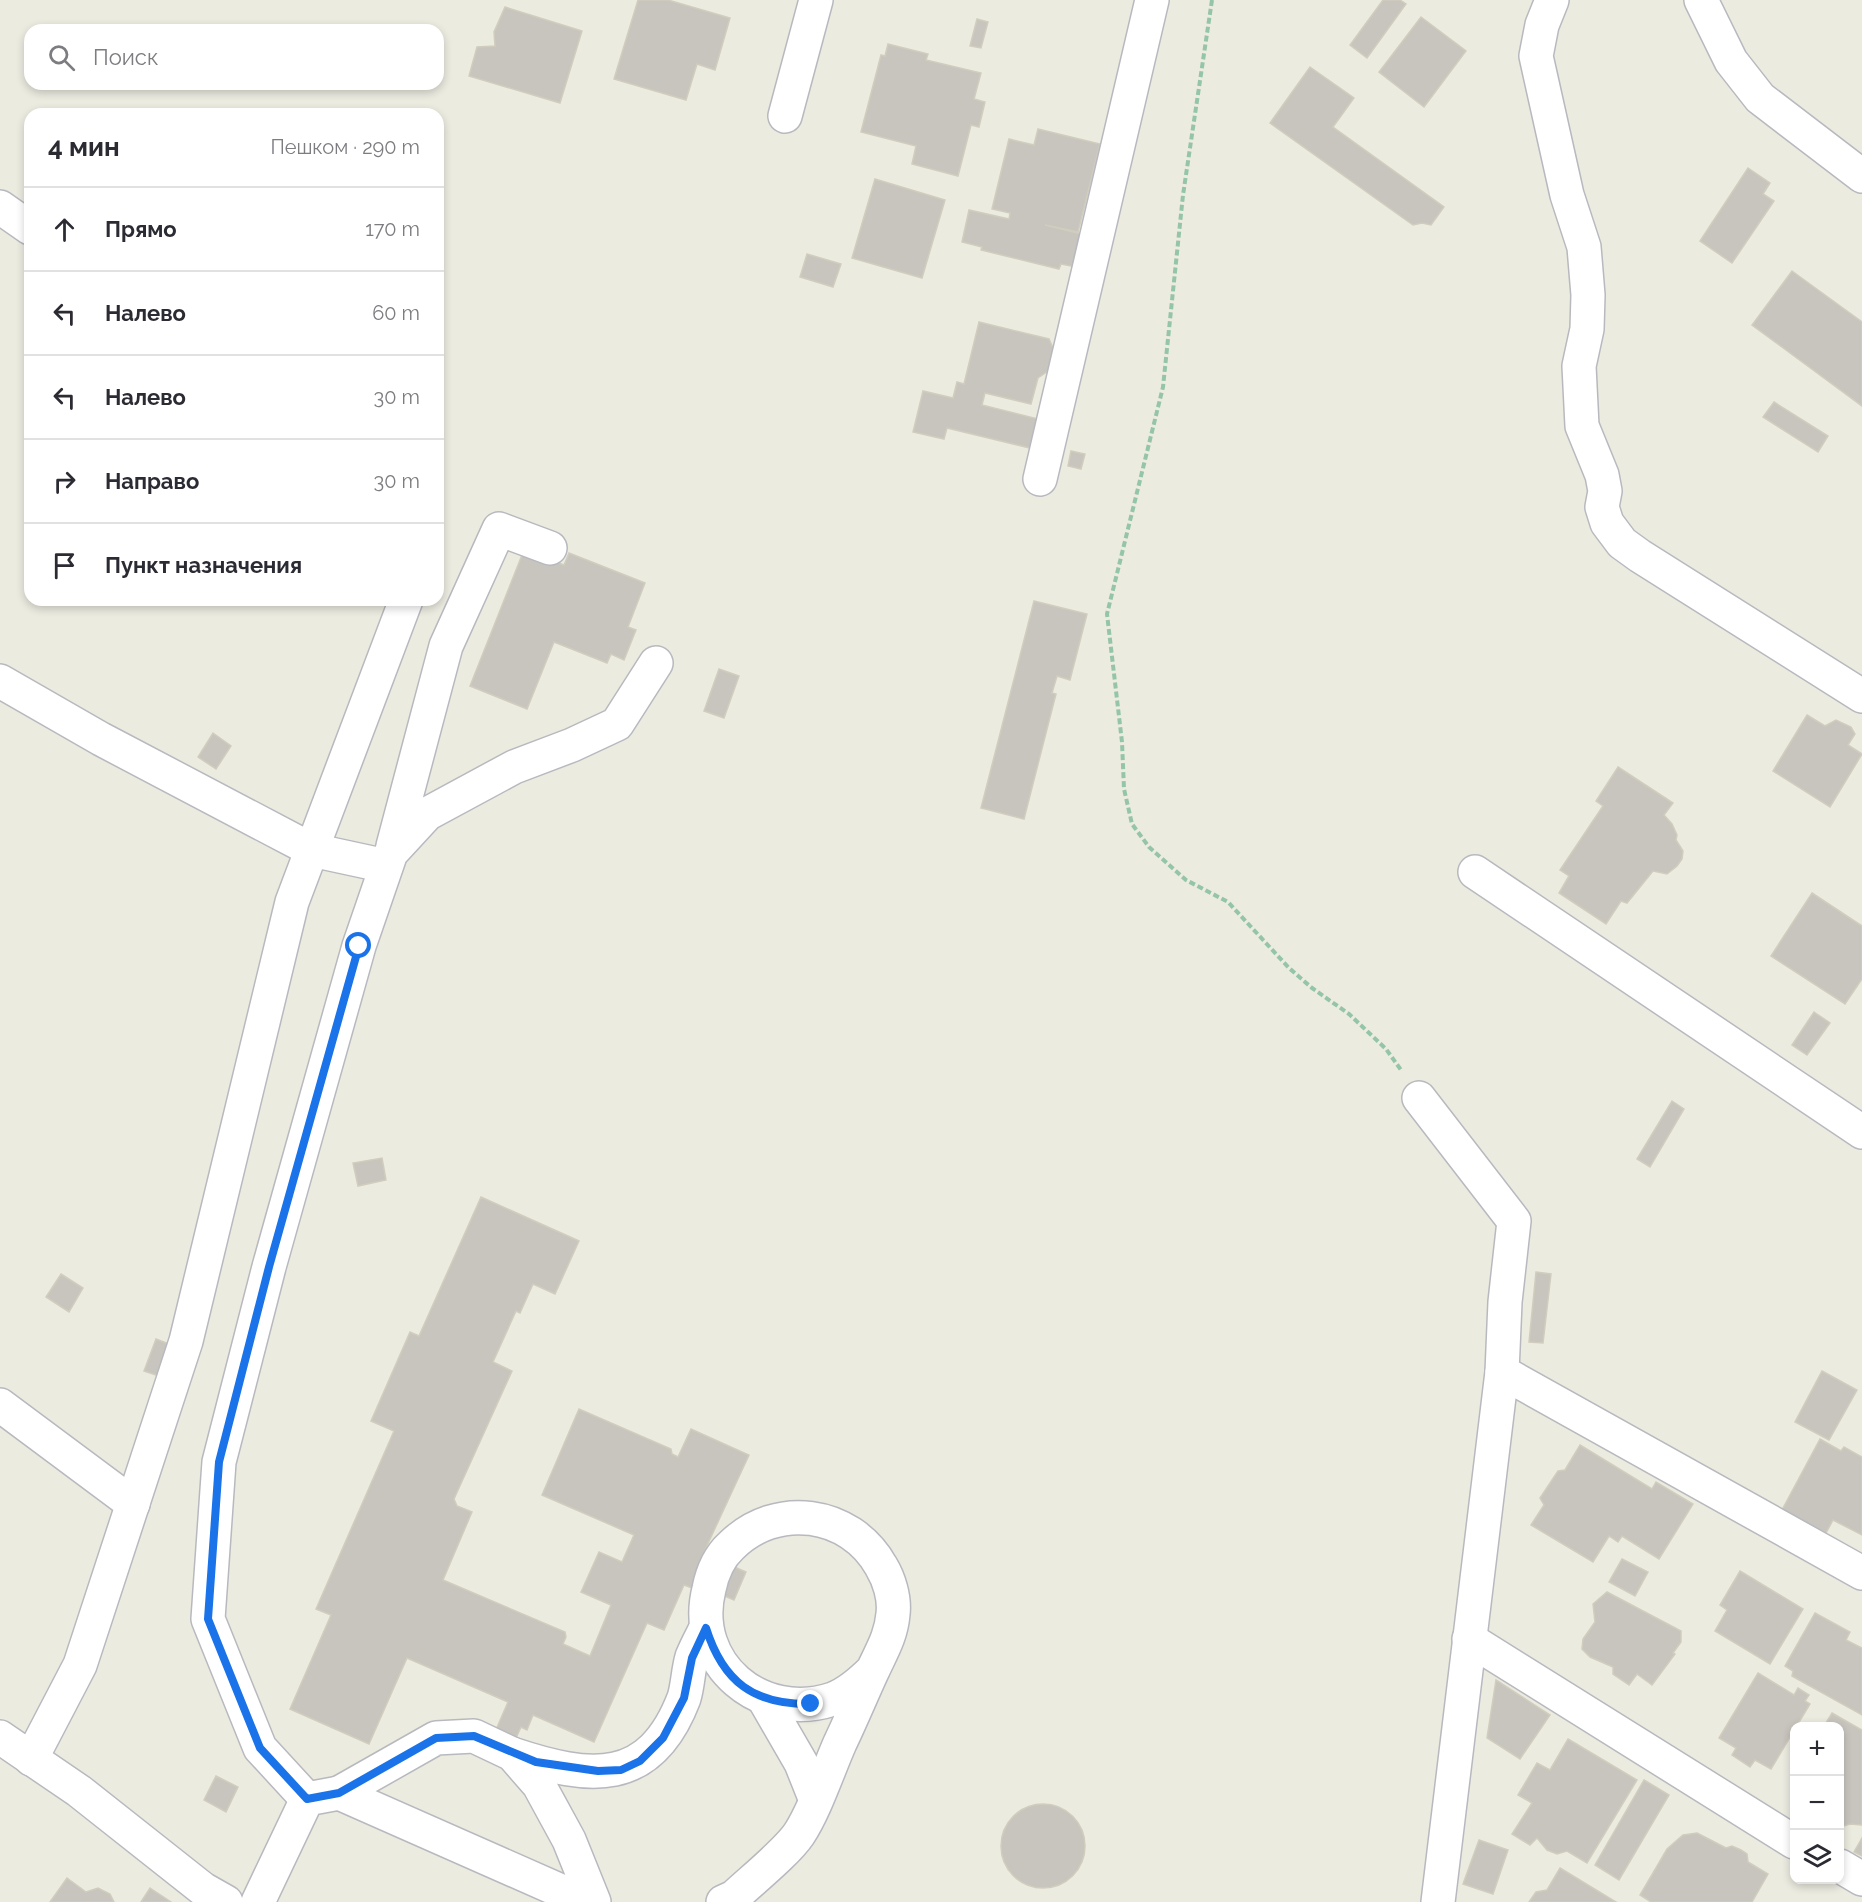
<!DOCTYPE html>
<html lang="ru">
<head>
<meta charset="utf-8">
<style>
  body { margin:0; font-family:Raleway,sans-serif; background:#f7f7f7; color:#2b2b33 }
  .controls { position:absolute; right:18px; bottom:18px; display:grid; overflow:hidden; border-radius:12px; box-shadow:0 3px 9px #0003 }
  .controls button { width:54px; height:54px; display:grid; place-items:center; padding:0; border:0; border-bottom:2px solid #e1e1e2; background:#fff; color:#2b2b33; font:30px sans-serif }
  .stop { position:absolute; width:18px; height:18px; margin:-14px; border:4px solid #1a73e8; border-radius:50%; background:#fff }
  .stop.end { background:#1a73e8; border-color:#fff; box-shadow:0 2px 6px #0008 }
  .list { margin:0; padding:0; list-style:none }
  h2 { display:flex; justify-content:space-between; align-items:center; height:78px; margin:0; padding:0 24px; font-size:26px }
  h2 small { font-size:20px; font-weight:400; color:#7c7c81 }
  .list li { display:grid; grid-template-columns:39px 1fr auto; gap:18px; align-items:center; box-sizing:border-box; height:84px; padding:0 24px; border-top:2px solid #e1e1e2 }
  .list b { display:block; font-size:22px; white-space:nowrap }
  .list em { font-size:20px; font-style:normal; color:#7c7c81 }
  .icon { flex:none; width:33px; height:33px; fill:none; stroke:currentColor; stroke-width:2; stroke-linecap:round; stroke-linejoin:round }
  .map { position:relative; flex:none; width:1862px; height:1902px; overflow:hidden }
  .search { position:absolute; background:#fff; box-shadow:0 3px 9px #0003; left:24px; top:24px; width:420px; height:66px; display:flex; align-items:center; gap:15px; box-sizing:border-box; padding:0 21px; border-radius:18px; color:#7c7c81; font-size:22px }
  .panel { position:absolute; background:#fff; box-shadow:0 3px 9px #0003; left:24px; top:108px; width:420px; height:498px; border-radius:18px }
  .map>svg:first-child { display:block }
</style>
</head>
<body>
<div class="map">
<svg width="1862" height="1902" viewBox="0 0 1862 1902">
  <rect width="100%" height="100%" fill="#ecebe0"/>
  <g fill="#c7c5bd" stroke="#d1cdbe" stroke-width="1.5">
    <path d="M638,0H668L730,18L715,70L697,64L686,100L614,79Z"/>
    <path d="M1383,0H1400L1406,4L1367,58L1350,45Z"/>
    <path d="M505,7L582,31L560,103L469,76L477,47L495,46L494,32Z"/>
    <path d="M1421,17L1466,51L1424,107L1379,72Z"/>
    <path d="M977,19L988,22L981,48L970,46Z"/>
    <path d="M888,44L928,54L926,60L981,73L974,99L985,102L979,127L971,125L958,176L912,164L916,146L861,132L881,55L885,56Z"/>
    <path d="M1310,67L1354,98L1333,127L1444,207L1431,225L1422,223L1413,225L1270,123Z"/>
    <path d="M1038,129L1100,144L1078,232L1045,225L1090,236L1081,268L1061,264L1059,269L981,250L982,247L962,242L969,210L1009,219L1010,213L992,209L1009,139L1034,145Z"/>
    <path d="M1748,168L1770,183L1763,194L1774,201L1732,263L1700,241Z"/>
    <path d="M875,179L945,200L922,278L852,258Z"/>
    <path d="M807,254L841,264L833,287L800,277Z"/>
    <path d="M1792,271L1862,322V406L1752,325Z"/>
    <path d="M979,322L1049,339L1054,350L1051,369L1038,378L1031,404L985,393L982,405L1038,419L1030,448L947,428L944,439L913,432L923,391L953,398L957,382L964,384Z"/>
    <path d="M1774,402L1828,436L1818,452L1763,417Z"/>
    <path d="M1071,451L1085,454L1081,469L1068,466Z"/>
    <path d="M524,550L564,565L569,553L645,583L628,627L636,630L624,660L611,654L607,663L554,642L527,709L470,686Z"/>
    <path d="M1034,601L1087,614L1070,680L1057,676L1052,693L1056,694L1024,819L981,808Z"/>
    <path d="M719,669L739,676L724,718L704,711Z"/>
    <path d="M1807,715L1825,726L1836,720L1851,727L1855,734L1848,745L1862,754L1830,807L1773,771Z"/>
    <path d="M213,733L231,746L216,769L198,757Z"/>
    <path d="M1618,767L1673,803L1664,815L1672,824L1677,835L1676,840L1683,851L1682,859L1677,866L1667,874L1653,871L1627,903L1621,901L1606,924L1559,893L1569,876L1560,870L1603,806L1596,801Z"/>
    <path d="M1812,893L1862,926V979L1845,1004L1771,956Z"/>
    <path d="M1814,1012L1830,1023L1807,1055L1792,1045Z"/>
    <path d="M1672,1101L1684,1109L1650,1167L1637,1159Z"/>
    <path d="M382,1158L386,1180L358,1186L353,1163Z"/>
    <path d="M481,1197L579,1241L555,1294L533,1284L520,1313L516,1311L493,1362L512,1371L454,1499L457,1506L472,1512L443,1580L565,1632L566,1637L563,1644L590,1656L611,1605L581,1592L599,1552L622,1562L634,1535L542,1495L579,1409L671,1449L672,1454L678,1457L691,1429L749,1455L705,1550L706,1555L746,1572L734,1600L701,1586L700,1591L684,1585L664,1630L647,1623L594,1742L533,1715L527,1730L521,1727L508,1756L488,1748L508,1702L407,1658L369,1744L290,1709L331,1615L316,1609L394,1431L371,1421L410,1332L419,1336Z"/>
    <path d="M1536,1272L1551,1274L1543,1343L1529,1342Z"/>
    <path d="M61,1274L83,1288L69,1312L46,1297Z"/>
    <path d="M156,1339L174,1346L162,1377L144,1371Z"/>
    <path d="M1822,1371L1857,1390L1829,1440L1795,1422Z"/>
    <path d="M1820,1439L1841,1451L1844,1447L1862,1457V1535L1833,1520L1826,1533L1782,1510Z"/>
    <path d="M1580,1445L1652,1489L1656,1482L1693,1504L1659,1559L1622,1536L1618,1542L1609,1536L1593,1562L1531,1525L1544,1505L1540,1498L1558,1471L1565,1470Z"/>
    <path d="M1622,1559L1648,1572L1635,1596L1609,1582Z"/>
    <path d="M1740,1571L1803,1609L1770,1664L1715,1631L1727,1610L1720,1605Z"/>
    <path d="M1607,1592L1681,1631V1642L1673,1653L1675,1654L1652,1685L1637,1674L1629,1685L1613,1674V1667L1590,1657L1582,1649L1583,1639L1595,1622L1593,1604Z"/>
    <path d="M1815,1613L1850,1632L1846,1640L1862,1648V1715L1792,1676L1793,1671L1785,1666Z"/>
    <path d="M1758,1673L1794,1695L1798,1688L1809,1695L1805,1701L1810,1704L1771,1769L1755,1760L1750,1767L1732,1755L1736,1748L1719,1738Z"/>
    <path d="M1496,1680L1550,1715L1520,1759L1487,1738Z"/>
    <path d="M1832,1713L1862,1730V1825L1850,1824L1840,1827V1726H1824Z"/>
    <path d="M1568,1739L1637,1780L1587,1863L1567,1851L1557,1854L1547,1850L1537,1838L1530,1845L1512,1834L1532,1803L1518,1795L1537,1763L1550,1770Z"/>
    <path d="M216,1776L238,1787L226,1812L204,1800Z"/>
    <path d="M1644,1780L1669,1795L1619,1880L1595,1865Z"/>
    <circle cx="1043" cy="1846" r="42"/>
    <path d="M1697,1833L1726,1848L1732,1846L1741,1850L1747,1854L1748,1862L1768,1874L1752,1902H1651L1640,1895L1667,1849L1683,1835Z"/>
    <path d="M1862,1838V1856L1854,1852Z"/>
    <path d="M1479,1840L1508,1850L1493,1894L1463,1884Z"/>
    <path d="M1560,1868L1616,1902H1529L1536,1892L1547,1890Z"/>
    <path d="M67,1878L86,1892L98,1888L110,1894L114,1902H50Z"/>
    <path d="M150,1888L171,1902H141Z"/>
  </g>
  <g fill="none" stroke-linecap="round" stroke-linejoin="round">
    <g stroke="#b8b9bf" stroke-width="36">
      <g id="minor">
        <path d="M1552,0L1542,25L1536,56L1567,195L1584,247L1588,295L1587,329L1579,366L1582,426L1602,475L1605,491L1602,507L1607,523L1622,543L1640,556L1862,696"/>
        <path d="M1701,0L1731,61L1760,98L1862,176"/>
        <path d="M785,116L816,0"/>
        <path d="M0,207L30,228"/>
        <path d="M1040,479L1152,0"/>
        <path d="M0,681L101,739L312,850L386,866"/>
        <path d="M393,846L446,646L499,529L550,548"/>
        <path d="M1475,872L1862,1132"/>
        <path d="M1419,1098L1514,1221L1505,1302L1502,1372L1438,1902"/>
        <path d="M1502,1372L1862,1573"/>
        <path d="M0,1405L133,1504"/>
        <path d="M1469,1639L1794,1842"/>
        <path d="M764,1699L801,1763L815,1798"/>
        <path d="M0,1737L79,1791L203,1889L226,1902"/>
        <path d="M512,1754C590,1780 650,1787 684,1698C688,1685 688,1670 692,1657C696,1647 701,1638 706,1628"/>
        <path d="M31,1759L80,1665L186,1341L292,902L406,600"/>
        <path d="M339,1793L436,1738L474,1736L512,1754L539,1785L569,1840L594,1902"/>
        <path d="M307,1799L260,1748L208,1619L219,1462L269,1267L359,946L391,853L427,814L514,767L572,745L617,724L656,663"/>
        <path d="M1840,1866L1862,1879"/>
        <path d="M258,1902L307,1799L339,1793L586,1902"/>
        <path d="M723,1902L734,1897C751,1881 787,1852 799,1834C815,1810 828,1770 840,1743C851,1720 861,1696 872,1672C881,1652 891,1637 893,1614C895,1598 889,1579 881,1566C850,1511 776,1501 731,1546C719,1557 712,1574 709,1589C690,1664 761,1723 833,1699C849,1693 861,1682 873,1670"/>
      </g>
    </g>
    <path stroke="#94c5a8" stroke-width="4" stroke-dasharray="6 3" stroke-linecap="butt" d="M1212,0L1183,195L1163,387L1107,614L1122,742L1124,789L1132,824L1149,847L1186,880L1228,902L1289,968L1312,988L1349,1014L1386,1049L1401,1070"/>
    <use href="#minor" stroke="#fff" stroke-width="33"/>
  </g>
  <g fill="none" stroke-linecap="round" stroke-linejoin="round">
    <path stroke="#1a73e8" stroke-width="8" d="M359,946L269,1267L219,1462L208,1619L260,1748L307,1799L339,1793L436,1738L474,1736L536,1762L598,1771L621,1770L640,1761L663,1738L684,1698L692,1658L706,1628C723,1682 754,1705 811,1704"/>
  </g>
</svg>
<div class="controls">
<button>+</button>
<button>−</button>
<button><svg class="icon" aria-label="layers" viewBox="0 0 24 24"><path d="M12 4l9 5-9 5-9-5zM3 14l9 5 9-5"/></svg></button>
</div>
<div class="stop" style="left:359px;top:946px"></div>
<div class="stop end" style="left:811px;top:1704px"></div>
<div class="search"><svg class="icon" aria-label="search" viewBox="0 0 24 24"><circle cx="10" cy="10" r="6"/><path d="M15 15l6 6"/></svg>Поиск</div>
<section class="panel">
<h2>4 мин<small>Пешком · 290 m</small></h2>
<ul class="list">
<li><svg class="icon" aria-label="ahead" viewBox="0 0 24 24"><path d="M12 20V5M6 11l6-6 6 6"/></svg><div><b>Прямо</b></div><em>170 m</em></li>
<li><svg class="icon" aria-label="left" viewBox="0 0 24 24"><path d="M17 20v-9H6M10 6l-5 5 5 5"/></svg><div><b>Налево</b></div><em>60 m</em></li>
<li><svg class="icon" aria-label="left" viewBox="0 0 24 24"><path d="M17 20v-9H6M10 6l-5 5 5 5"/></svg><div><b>Налево</b></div><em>30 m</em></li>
<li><svg class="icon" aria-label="right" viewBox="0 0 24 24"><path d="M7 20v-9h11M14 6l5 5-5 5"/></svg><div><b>Направо</b></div><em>30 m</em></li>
<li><svg class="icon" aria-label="arrive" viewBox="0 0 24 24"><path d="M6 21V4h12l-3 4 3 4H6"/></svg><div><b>Пункт назначения</b></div></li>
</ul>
</section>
</div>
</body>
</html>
